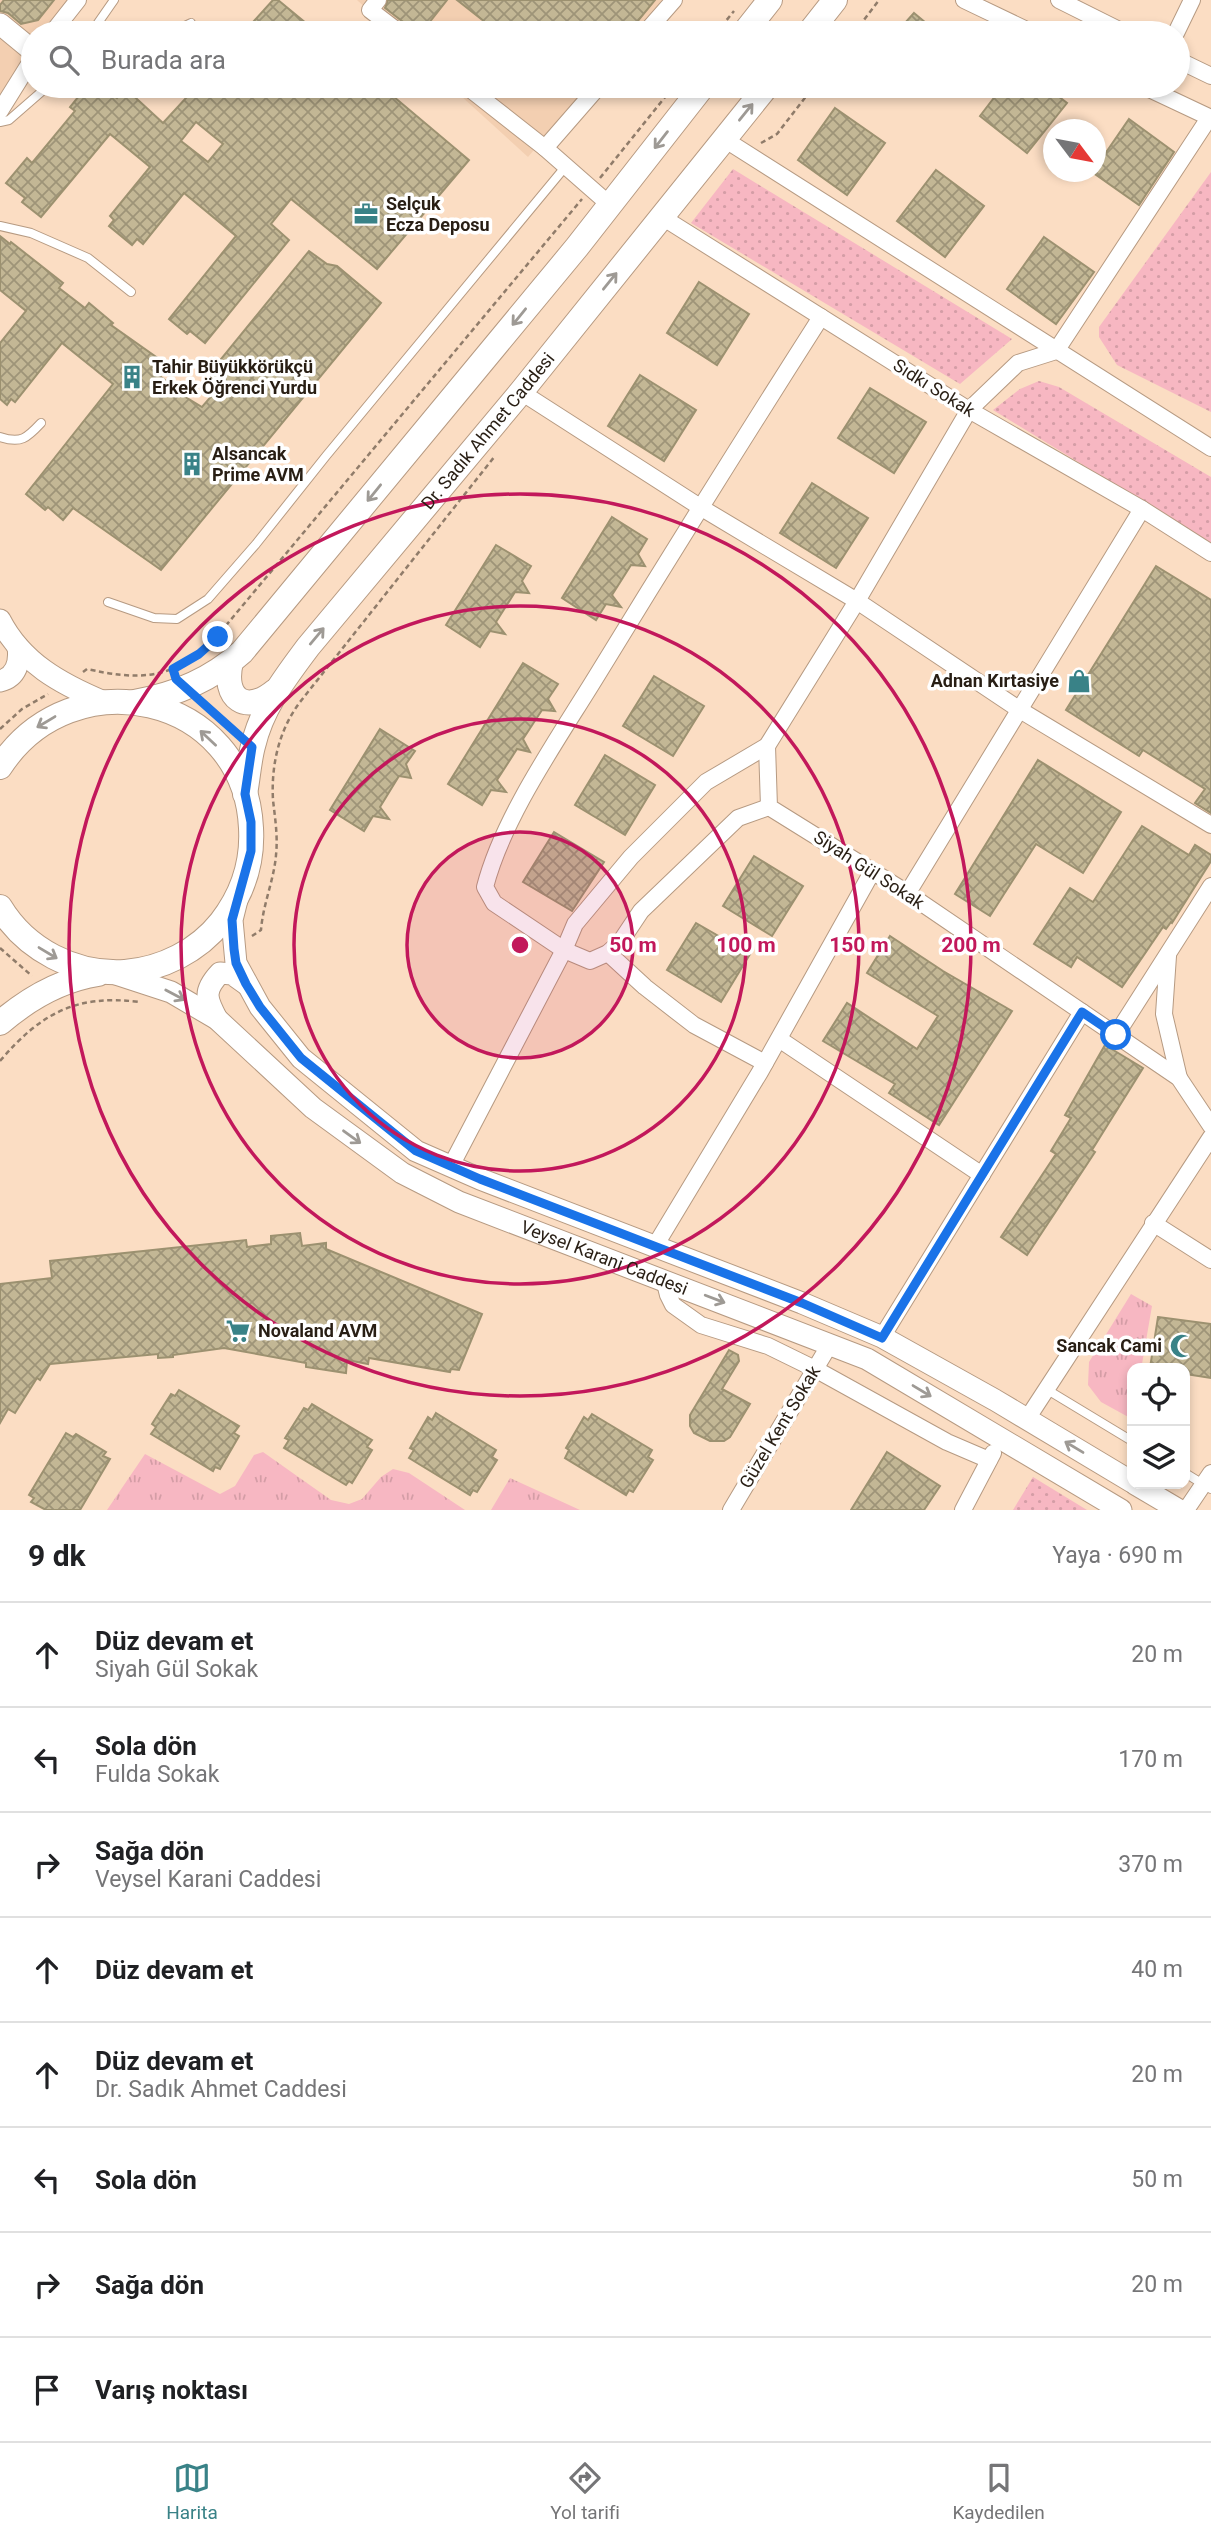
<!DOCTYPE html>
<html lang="tr">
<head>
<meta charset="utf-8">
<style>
  body { margin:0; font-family:Roboto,sans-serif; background:#f6f6f6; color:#202124 }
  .controls { position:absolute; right:21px; bottom:21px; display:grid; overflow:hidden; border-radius:14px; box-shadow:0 4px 10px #0003 }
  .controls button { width:63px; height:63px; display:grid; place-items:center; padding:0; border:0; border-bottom:2px solid #e0e0e0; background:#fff; color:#202124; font:35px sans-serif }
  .compass { position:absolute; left:1043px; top:119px; width:63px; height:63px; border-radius:50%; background:#fff; box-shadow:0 4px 10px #0003; rotate:122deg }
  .stop { position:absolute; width:21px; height:21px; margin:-16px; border:5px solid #1a73e8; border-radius:50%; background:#fff }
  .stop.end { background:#1a73e8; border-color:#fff; box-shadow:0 2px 7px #0008 }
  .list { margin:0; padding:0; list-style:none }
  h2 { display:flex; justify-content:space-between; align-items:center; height:91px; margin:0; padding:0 28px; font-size:30px }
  h2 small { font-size:23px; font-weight:400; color:#757577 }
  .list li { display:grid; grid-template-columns:46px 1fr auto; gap:21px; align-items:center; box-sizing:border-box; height:105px; padding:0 28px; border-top:2px solid #e0e0e0 }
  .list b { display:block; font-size:26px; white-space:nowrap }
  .list p { margin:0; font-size:23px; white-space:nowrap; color:#757577 }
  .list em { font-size:23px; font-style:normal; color:#757577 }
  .icon { flex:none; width:38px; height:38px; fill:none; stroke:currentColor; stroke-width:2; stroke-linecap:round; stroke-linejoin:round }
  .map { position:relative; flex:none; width:1211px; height:1510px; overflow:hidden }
  .search { position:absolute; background:#fff; box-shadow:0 4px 10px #0003; left:21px; right:21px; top:21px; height:77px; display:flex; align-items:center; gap:18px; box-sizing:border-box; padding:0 24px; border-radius:38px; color:#757577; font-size:26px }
  .sheet { height:931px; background:#fff }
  nav { display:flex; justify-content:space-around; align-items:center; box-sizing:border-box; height:98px; border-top:2px solid #e0e0e0; background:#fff; font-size:19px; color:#757577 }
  nav a { display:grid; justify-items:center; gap:4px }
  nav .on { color:#398287 }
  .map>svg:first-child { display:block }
</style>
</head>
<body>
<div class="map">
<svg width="1211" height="1510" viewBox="0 0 1211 1510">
  <defs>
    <pattern id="grass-tufts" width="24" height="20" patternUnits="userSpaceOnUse" patternTransform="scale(1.75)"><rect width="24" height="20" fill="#f7b7c2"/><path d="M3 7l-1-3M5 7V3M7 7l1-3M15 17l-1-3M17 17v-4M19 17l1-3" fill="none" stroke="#d49da6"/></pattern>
    <pattern id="park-dots" width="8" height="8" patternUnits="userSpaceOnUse" patternTransform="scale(1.75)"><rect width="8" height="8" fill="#f7b7c2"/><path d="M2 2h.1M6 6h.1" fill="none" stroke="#d49da6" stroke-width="1.8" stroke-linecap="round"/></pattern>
    <pattern id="building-cross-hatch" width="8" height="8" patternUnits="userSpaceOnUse" patternTransform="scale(1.75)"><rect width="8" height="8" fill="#c3b795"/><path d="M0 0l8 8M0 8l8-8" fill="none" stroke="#9e9478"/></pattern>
  </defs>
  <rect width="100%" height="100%" fill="#fbddc3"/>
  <g fill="#f3cfb1">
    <path d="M0,0H73L48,33H33V54L0,98Z"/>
    <path d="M357,0H662L633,33H393Z"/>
    <path d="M450,86H588L528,157Z"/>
  </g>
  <g fill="url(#grass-tufts)">
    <path d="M1131,1294L1152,1306L1142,1364L1156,1368H1132V1419L1101,1402L1088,1385L1089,1362Z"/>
    <path d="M263,1452L331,1500L349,1504L362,1499L381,1477L393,1469L409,1473L465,1510H107L145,1454L220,1494L235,1486L254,1455Z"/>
    <path d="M510,1478L580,1510H491Z"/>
  </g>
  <g fill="url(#park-dots)">
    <path d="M733,169L1012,339L960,384L691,223Z"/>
    <path d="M1211,172V412L1117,365L1099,337V327Z"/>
    <path d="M1039,381L1059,387L1211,477V543L993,410L1020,389Z"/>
    <path d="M1033,1477L1087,1510H1013Z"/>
  </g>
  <g fill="url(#building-cross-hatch)" stroke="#9c9170" stroke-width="2" fill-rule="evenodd">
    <path d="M4,0H54L38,20L21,24L8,13L0,11V5Z"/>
    <path d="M273,0H278L318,33H243Z"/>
    <path d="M388,0H447L421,33H411L407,25L385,8Z"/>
    <path d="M457,0H655L628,33H499Z"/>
    <path d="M914,13L938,33H896Z"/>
    <path d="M87,86H101L117,98L125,88L163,123L197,86H381L469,160L377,269L291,199L271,224L289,240L205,343L190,331L187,334L169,319L236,236L184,193L143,244L137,239L132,245L109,226L114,220L110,216L150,167L110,134L41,217L22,202L25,198L6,183L27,158L32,163L75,111L70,107ZM196,122L223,144L208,162L181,141Z"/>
    <path d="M1003,86H1045L1067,103L1027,153L980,116Z"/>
    <path d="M835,108L885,143L847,195L798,160Z"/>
    <path d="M1129,119L1174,152L1139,205L1092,172H1096V167Z"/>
    <path d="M936,170L984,206L945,257L897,221Z"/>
    <path d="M0,236L10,244L11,242L63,283L59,288L85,308L89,303L113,323L111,325L159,359L151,369L171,385L169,387L202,407L221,385L208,375L309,251L327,264L337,266L381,303L161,570L73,508L63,520L48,507L45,510L26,494L113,384L62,343L15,402L11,399L7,405L0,399V343L26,311L0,290Z"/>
    <path d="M1044,237L1094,272L1056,324L1007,289Z"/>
    <path d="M699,282L749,314L717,365L667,333Z"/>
    <path d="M640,375L696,410L664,461L608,426Z"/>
    <path d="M870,388L926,422L894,473L838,438Z"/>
    <path d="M812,483L868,518L836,568L780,533Z"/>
    <path d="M612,517L647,539L638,554L645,566L631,565L612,595L621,607L606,604L596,620L562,598Z"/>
    <path d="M496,545L531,566L522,581L529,593L515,592L496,622L505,634L490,631L480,647L446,625Z"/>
    <path d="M1156,566L1211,600V813L1195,803L1205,789L1143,750L1139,756L1066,710Z"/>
    <path d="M523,663L558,684L548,699L555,711L542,710L523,739L530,752L517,749L497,780L506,792L491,790L482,805L448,784Z"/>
    <path d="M654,676L704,706L673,756L623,726Z"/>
    <path d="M380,729L415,751L406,764L411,778L399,776L380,807L389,819L373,816L364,831L330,810Z"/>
    <path d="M605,755L655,785L625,835L575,805Z"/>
    <path d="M1038,760L1121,812L1083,873L1036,844L990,916L955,894Z"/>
    <path d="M1142,826L1189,855L1195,845L1211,855V861L1172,923L1171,922L1166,929L1163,927L1122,987L1077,957L1071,967L1034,944L1070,888L1093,902Z"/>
    <path d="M554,832L604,862L572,911L523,882Z"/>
    <path d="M754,856L803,886L772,936L723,906Z"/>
    <path d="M696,923L750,954L721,1002L667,970Z"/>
    <path d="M890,936L943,971L1012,1011L939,1125L889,1093L895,1084L823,1041L847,1003L917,1049L938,1016L867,973Z"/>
    <path d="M1105,1045L1143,1068L1092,1150L1095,1152L1027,1255L1001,1237L1056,1154L1051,1151L1071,1118L1065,1115Z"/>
    <path d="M300,1233L302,1246L326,1243V1249L482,1314L459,1370L451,1369L450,1372L369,1358L368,1364L347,1360L346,1373L306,1367V1363L224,1348L173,1355V1357L158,1358V1354L50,1364L40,1380L37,1378L15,1413L8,1409L0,1423V1284L52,1278L50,1261L246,1240L247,1247L271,1244V1236Z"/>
    <path d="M1158,1317L1211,1324V1378L1185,1374V1368H1150Z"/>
    <path d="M729,1350L738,1355L739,1361L722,1389L750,1404L730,1437L724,1441H710L694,1433L690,1426V1415Z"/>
    <path d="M179,1390L239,1426L234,1433L239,1436L220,1469L215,1467L213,1471L151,1434L156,1427L152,1424L171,1394L175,1396Z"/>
    <path d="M312,1404L372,1440L367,1447L372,1450L352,1483L349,1481L346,1485L284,1448L289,1440L285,1438L304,1408L308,1410Z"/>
    <path d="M436,1413L496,1450L492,1457L497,1460L477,1492L473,1490L470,1495L409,1458L414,1450L410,1448L428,1417L432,1420Z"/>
    <path d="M592,1414L652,1450L648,1457L653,1460L633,1492L629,1490L626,1495L565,1458L569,1450L566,1448L584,1417L588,1420Z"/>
    <path d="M66,1433L73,1437L76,1434L106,1452L103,1456L110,1459L80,1510H46L31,1502L34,1498L29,1495Z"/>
    <path d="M887,1452L940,1486L924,1510H851Z"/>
  </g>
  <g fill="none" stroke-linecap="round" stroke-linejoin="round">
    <g stroke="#b69a82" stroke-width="10">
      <g id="lane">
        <path d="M91,33L114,0"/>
        <path d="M170,33L191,23"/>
        <path d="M0,122L9,120L48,86"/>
        <path d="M0,226L31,233L88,258L131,292"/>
        <path d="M0,437C21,444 27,438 41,423"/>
        <path d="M108,602L154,618L177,619L208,599L256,544L326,456L566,166"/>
        <path d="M1046,1389L1132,1441"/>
        <path d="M1185,1473L1211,1489"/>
      </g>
    </g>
    <g stroke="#b69a82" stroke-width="18">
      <g id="street">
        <path d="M378,0L370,10L400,33"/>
        <path d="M964,0L1033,33"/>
        <path d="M1059,0L1125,33"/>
        <path d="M52,33L78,0"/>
        <path d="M645,33L674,0"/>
        <path d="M1176,33L1192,0"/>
        <path d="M1178,60L1211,76"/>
        <path d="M466,86L545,148L610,205"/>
        <path d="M1143,86L1211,118"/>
        <path d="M0,111L33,58"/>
        <path d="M724,139L1211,448"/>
        <path d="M545,148L599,86"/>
        <path d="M662,217L969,410L1142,509L1211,553"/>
        <path d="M521,392L700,507L857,601L1020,710L1211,825"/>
        <path d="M767,746L769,807L904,891L1179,1078L1211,1126"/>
        <path d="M769,807L738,818L641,911L621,941L608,953L590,961L564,950L494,903L485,887C503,817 558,739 596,677C670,556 745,436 821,317"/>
        <path d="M907,894L1142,509"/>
        <path d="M608,953L645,987L694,1025L765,1063"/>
        <path d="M1168,956L1164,1014L1179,1078"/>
        <path d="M1116,1035L1211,886"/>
        <path d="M779,1039L982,1175"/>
        <path d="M451,1166L564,950L575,924L631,857L706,782L767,746L857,601L969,410L1018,363L1056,351L1209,118"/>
        <path d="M1153,1223L1211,1260"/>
        <path d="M655,1246L760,1072L872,872"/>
        <path d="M664,1279L668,1295L673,1305L701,1325L768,1346L815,1369L947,1442L989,1460"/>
        <path d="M882,1337L1082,1012"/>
        <path d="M1027,1419L1211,1137"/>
        <path d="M731,1510L830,1344"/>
        <path d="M963,1510L993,1453"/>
        <path d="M1186,1510L1211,1473"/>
      </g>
    </g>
    <g stroke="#b69a82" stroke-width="23">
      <g id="secondary">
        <path d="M0,24L33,51"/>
        <path d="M0,620C22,663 61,684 104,702"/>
        <path d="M0,681C17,677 20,662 18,647"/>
        <path d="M237,900L232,920L236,963L260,1007L301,1058L416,1151L480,1179L802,1303L882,1337L995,1400L1132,1482"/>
        <path id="s1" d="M116,974L171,992L217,1019L313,1108L402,1173L459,1202L867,1359L1121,1510"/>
        <path d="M217,1019C206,998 203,991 220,973L232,974L246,984"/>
        <path d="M1135,1484L1179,1510"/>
      </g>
    </g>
    <g stroke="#b69a82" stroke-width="26">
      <g id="primary">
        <path d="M744,33L770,0"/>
        <path d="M809,33L835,0"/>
        <path d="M231,662C222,699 246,715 275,691"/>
        <path d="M134,702C176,695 211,680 242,652L577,247L703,86"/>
        <path d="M0,767C72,656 245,694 251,828C253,863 242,895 221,922C198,951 162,969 125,972C75,975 26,950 0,907"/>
        <path id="s2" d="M245,794C248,778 249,761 253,746C262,707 285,678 308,647L521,392L767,86"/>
        <path d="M0,1023C29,998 60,980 98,974"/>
      </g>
    </g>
    <g stroke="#907c6a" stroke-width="2.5" stroke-dasharray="5 3.5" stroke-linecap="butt">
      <path d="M716,33L734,11"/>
      <path d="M854,33L879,0"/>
      <path d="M761,143L777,134L814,86"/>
      <path d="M600,178L674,86"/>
      <path d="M83,672L87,669C136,680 168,680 208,647L582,199"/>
      <path d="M202,702L236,733"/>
      <path d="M0,729L22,709L48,694"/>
      <path d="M252,936L261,930C263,904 274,880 276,855C278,836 275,818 273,800C271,765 279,730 300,702L495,456"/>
      <path d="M0,948L32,976"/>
      <path d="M0,1061C41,1013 76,994 140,1002"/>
    </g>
    <use href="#lane" stroke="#fff" stroke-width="8"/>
    <use href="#street" stroke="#fff" stroke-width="16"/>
    <use href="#secondary" stroke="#fff" stroke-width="21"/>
    <use href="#primary" stroke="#fff" stroke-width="24"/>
  </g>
  <defs><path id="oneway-shaft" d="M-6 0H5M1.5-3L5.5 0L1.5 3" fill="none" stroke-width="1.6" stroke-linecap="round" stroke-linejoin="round" transform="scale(1.75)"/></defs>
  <g stroke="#9e9a95">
    <use href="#oneway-shaft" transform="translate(746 112) rotate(-51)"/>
    <use href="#oneway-shaft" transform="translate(661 140) rotate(128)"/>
    <use href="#oneway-shaft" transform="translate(610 281) rotate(-51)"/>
    <use href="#oneway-shaft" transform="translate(519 317) rotate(129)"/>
    <use href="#oneway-shaft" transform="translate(374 493) rotate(129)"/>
    <use href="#oneway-shaft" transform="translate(317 636) rotate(-50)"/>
    <use href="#oneway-shaft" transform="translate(46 722) rotate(149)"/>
    <use href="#oneway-shaft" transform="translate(208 738) rotate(-137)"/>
    <use href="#oneway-shaft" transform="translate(48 953) rotate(31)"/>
    <use href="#oneway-shaft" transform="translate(175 995) rotate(28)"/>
    <use href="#oneway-shaft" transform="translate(352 1137) rotate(36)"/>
    <use href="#oneway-shaft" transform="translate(715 1299) rotate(21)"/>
    <use href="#oneway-shaft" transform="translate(922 1391) rotate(31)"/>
    <use href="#oneway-shaft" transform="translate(1074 1447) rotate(-149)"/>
  </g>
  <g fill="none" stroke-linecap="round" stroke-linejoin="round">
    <path stroke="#1a73e8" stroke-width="9" d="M218,637L199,654L173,669L176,679L252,747L245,794L251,822V851L232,920L234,949L236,963L246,984L260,1007L301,1058L416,1151L480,1179L802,1303L882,1338L1082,1012L1116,1035"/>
  </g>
  <circle cx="520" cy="945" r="113" fill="#c2185b" fill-opacity=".12"/>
  <g fill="none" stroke="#c2185b" stroke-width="3.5">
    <circle cx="520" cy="945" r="113"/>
    <circle cx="520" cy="945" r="226"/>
    <circle cx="520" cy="945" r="339"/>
    <circle cx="520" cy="945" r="451"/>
  </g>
  <defs>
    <g id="office-bare" transform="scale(1.89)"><path d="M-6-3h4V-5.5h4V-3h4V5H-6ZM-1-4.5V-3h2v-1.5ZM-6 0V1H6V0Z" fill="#398287" stroke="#fff" stroke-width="2.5" paint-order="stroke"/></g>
    <g id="building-bare" transform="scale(1.89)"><path d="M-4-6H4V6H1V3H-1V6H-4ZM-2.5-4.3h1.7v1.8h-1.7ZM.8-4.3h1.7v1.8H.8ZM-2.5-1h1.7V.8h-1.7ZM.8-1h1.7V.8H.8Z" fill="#398287" stroke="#fff" stroke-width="2.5" paint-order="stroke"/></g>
    <g id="shop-bare" transform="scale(1.89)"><path d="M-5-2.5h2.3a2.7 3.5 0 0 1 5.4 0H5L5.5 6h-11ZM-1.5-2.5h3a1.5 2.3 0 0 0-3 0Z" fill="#398287" stroke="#fff" stroke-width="2.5" paint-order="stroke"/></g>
    <g id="supermarket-bare" transform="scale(1.89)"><path d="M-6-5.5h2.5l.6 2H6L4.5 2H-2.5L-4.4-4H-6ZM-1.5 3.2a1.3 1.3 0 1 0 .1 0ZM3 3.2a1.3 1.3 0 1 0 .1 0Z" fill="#398287" stroke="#fff" stroke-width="2.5" paint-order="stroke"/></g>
    <g id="mosque-bare" transform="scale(1.89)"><path d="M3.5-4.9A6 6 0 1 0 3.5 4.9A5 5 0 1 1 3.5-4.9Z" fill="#398287" stroke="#fff" stroke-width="2.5" paint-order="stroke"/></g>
  </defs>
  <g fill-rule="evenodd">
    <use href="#office-bare" x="366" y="214"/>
    <use href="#building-bare" x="132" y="377"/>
    <use href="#building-bare" x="192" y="464"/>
    <use href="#shop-bare" x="1079" y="681"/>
    <use href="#supermarket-bare" x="238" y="1331"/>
    <use href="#mosque-bare" x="1182" y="1346"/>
  </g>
  <g text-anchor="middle" stroke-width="7" stroke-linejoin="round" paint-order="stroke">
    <g font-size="18" font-weight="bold" fill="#281e14" stroke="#fff" text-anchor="start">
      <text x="386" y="210">Selçuk<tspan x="386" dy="21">Ecza Deposu</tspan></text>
      <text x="152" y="373">Tahir Büyükkörükçü<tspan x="152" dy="21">Erkek Öğrenci Yurdu</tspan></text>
      <text x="212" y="460">Alsancak<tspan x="212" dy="21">Prime AVM</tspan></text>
      <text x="1059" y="687" text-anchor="end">Adnan Kırtasiye</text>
      <text x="258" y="1337">Novaland AVM</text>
      <text x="1162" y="1352" text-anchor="end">Sancak Cami</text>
    </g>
    <g font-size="18" fill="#281e14" stroke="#fff">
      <text transform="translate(934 388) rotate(32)" y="6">Sıdkı Sokak</text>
      <text dy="6" stroke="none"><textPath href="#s2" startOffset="444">Dr. Sadık Ahmet Caddesi</textPath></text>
      <text transform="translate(869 870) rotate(33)" y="6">Siyah Gül Sokak</text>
      <text dy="6" stroke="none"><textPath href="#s1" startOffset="572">Veysel Karani Caddesi</textPath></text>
      <text transform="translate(780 1427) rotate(-59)" y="6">Güzel Kent Sokak</text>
    </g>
  </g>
  <circle cx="520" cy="945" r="10" fill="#c2185b" stroke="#fff" stroke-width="3.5"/>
  <g font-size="21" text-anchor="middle" font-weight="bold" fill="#c2185b" stroke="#fff" stroke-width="7" stroke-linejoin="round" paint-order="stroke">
    <text x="633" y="952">50 m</text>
    <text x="746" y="952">100 m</text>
    <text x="859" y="952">150 m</text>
    <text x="971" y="952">200 m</text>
  </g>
</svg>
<div class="controls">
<button><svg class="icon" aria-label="locate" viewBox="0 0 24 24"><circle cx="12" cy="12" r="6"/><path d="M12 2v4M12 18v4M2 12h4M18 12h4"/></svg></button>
<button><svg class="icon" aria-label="layers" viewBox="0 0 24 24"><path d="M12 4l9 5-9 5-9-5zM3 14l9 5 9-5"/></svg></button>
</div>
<svg class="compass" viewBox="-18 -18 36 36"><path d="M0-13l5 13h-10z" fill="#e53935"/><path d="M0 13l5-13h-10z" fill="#757577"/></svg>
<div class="stop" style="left:1116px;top:1035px"></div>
<div class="stop end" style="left:218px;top:637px"></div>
<div class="search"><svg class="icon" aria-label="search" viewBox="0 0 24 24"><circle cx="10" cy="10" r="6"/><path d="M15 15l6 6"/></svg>Burada ara</div>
</div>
<section class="sheet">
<h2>9 dk<small>Yaya · 690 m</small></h2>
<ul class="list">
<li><svg class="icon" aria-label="ahead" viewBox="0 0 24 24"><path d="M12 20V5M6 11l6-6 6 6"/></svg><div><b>Düz devam et</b><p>Siyah Gül Sokak</p></div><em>20 m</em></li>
<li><svg class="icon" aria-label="left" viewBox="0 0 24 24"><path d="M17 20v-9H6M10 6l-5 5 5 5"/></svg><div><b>Sola dön</b><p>Fulda Sokak</p></div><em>170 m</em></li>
<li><svg class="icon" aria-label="right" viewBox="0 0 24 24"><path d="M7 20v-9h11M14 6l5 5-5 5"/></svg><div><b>Sağa dön</b><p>Veysel Karani Caddesi</p></div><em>370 m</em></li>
<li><svg class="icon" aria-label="ahead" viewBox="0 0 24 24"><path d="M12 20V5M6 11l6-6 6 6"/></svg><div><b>Düz devam et</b></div><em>40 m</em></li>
<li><svg class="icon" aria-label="ahead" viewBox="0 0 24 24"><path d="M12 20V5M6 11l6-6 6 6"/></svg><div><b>Düz devam et</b><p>Dr. Sadık Ahmet Caddesi</p></div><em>20 m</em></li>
<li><svg class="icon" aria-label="left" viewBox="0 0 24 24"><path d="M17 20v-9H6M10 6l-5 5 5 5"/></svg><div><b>Sola dön</b></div><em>50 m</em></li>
<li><svg class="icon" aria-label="right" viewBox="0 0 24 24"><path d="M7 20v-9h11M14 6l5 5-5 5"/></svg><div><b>Sağa dön</b></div><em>20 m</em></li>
<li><svg class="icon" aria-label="arrive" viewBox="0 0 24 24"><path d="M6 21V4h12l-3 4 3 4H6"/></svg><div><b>Varış noktası</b></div></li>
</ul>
</section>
<nav>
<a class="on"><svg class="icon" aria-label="map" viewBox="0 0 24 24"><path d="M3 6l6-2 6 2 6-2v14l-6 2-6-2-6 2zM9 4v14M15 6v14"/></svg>Harita</a>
<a><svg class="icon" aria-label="directions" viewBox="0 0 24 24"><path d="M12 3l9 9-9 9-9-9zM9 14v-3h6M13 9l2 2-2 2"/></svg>Yol tarifi</a>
<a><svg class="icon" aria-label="saved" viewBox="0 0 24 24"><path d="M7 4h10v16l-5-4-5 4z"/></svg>Kaydedilen</a>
</nav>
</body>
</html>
